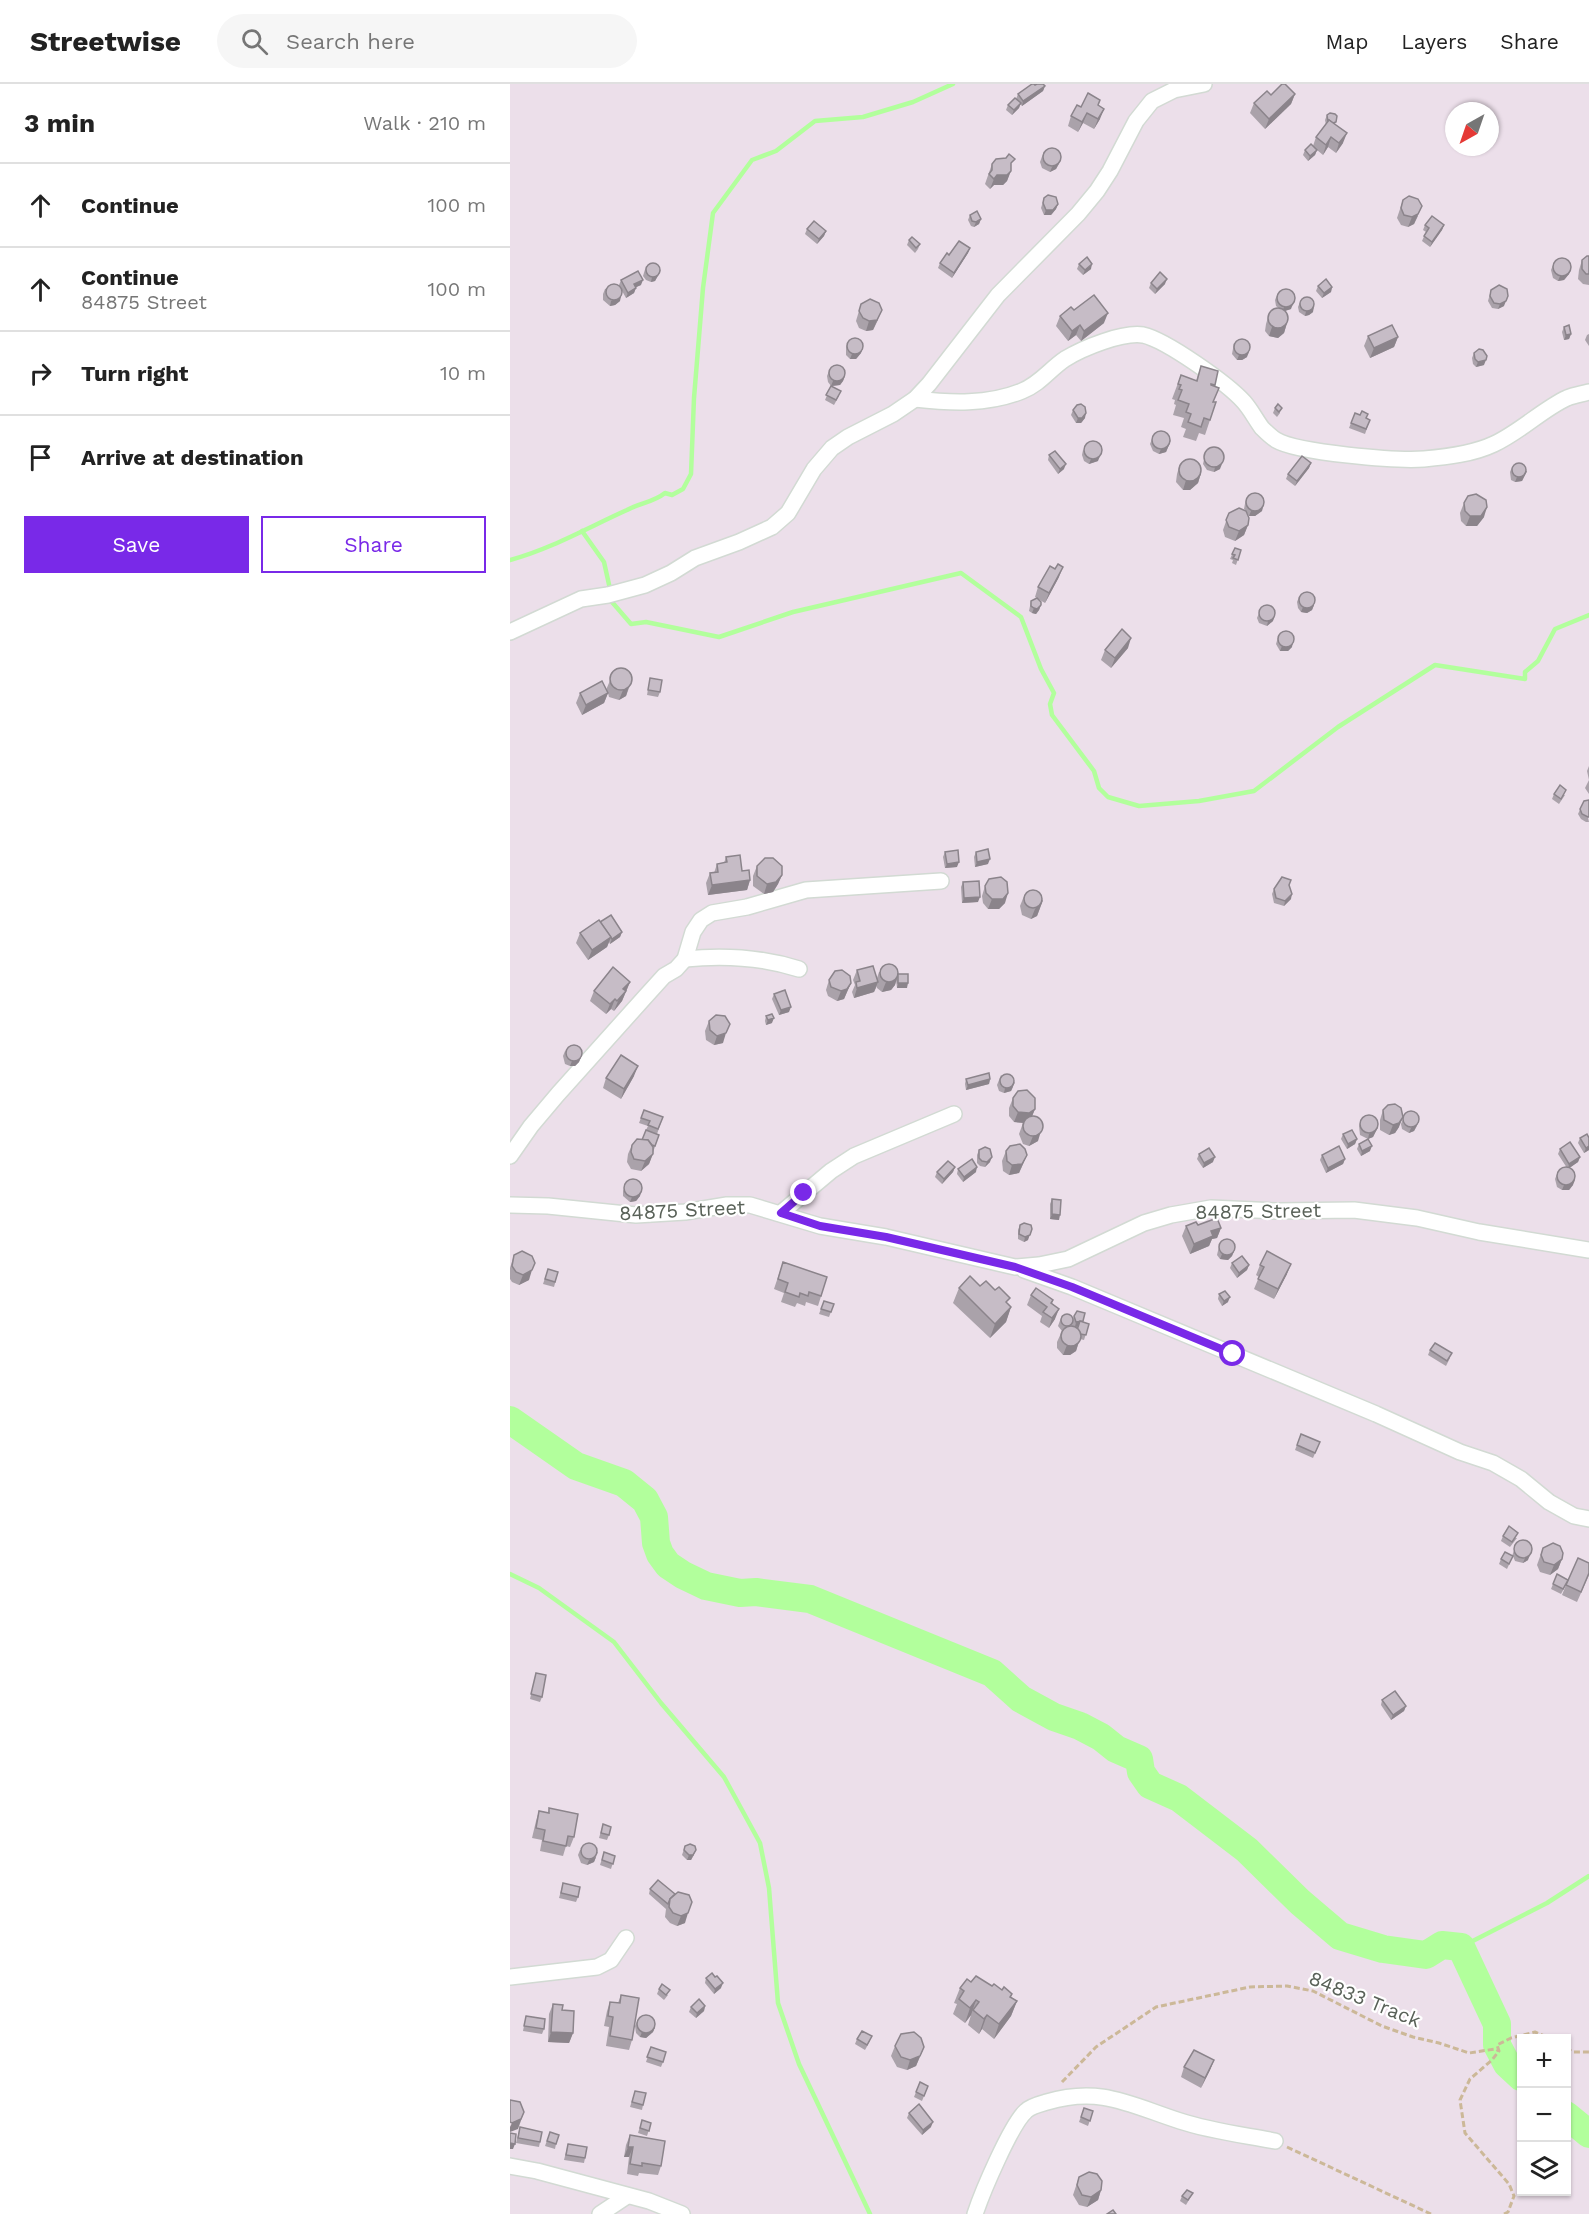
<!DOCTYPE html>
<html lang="en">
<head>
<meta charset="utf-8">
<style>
  body { margin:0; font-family:"Work Sans",sans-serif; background:#f6f6f6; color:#222 }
  .controls { position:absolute; right:18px; bottom:18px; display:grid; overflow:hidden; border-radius:0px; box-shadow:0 2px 4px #0004 }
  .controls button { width:54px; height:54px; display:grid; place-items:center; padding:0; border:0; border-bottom:2px solid #e0e0e0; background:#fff; color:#222; font:30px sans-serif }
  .compass { position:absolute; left:935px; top:18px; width:54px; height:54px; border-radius:50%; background:#fff; box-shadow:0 2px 4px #0004; rotate:220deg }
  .stop { position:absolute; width:18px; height:18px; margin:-14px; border:4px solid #7929e8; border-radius:50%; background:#fff }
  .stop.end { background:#7929e8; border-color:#fff; box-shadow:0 2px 6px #0008 }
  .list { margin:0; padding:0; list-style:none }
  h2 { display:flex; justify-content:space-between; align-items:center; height:78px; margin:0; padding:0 24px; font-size:26px }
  h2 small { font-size:20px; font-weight:400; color:#767676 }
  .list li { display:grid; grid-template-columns:39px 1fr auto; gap:18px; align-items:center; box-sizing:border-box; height:84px; padding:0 24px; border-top:2px solid #e0e0e0 }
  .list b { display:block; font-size:22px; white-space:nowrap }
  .list p { margin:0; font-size:20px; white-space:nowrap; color:#767676 }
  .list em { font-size:20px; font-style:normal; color:#767676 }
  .actions { display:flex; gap:12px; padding:18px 24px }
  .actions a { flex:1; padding:14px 0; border:2px solid #7929e8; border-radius:0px; text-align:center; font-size:21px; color:#7929e8 }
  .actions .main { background:#7929e8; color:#fff }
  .icon { flex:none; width:33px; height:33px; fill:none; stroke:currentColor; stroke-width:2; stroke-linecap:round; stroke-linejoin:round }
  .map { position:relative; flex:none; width:1079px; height:2130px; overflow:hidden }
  header { display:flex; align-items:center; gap:36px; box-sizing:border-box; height:84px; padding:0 30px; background:#fff; border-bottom:2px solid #e0e0e0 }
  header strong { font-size:28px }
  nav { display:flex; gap:33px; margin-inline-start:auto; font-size:21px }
  .search { width:420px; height:54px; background:#f6f6f6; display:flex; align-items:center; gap:15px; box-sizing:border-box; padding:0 21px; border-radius:33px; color:#767676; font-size:22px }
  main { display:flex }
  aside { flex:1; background:#fff }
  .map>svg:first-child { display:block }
</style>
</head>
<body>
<header>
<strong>Streetwise</strong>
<div class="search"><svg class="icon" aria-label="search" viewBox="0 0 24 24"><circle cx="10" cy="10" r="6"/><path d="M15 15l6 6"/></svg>Search here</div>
<nav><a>Map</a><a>Layers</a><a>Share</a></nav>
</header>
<main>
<aside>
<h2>3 min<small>Walk · 210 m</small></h2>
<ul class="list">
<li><svg class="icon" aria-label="ahead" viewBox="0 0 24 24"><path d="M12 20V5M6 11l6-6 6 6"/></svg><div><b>Continue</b></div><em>100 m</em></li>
<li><svg class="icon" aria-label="ahead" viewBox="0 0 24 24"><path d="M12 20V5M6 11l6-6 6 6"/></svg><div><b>Continue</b><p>84875 Street</p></div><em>100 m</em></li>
<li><svg class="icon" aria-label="right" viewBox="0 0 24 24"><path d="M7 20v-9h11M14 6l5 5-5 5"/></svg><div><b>Turn right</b></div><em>10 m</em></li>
<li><svg class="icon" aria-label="arrive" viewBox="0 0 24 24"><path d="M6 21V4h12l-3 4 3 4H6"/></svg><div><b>Arrive at destination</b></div></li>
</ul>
<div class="actions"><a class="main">Save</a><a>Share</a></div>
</aside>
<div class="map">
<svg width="1079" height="2130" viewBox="0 0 1079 2130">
  <rect width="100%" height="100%" fill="#ecdfea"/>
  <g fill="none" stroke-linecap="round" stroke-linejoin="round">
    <g stroke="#b2ff9c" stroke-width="4.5">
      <path d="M72,447L94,478L100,505"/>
      <path d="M0,476C41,465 79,443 117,426C130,419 144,418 155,409L162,411L173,405L181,390L184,314L193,204L203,129L242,76L266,67L305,37L353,33L403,18L443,0"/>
      <path d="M102,518L121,540L136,538L209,553L283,528L451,489L511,533L531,585L544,609L540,620L542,631L584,687L589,704L598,713L629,722L689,717L744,707L828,643L925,581L1015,595V588L1028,577L1045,545L1079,531"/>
      <path d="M0,1490L29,1504L104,1558L151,1619L214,1693L250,1759L259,1804L268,1919L289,1980L360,2130"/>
      <path d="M951,1863L1037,1819L1079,1792"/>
    </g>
    <g stroke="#b2ff9c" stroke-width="28">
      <path d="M0,1336L66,1382L114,1399L135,1416L144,1433L146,1459L150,1470L158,1481L173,1491L196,1502L230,1509L246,1508L300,1515L482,1589L511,1615L544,1633L570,1642L591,1653L606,1665L629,1675L631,1688L640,1701L669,1714L737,1766L790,1818L830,1852L873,1865L916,1871L932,1861L951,1863L987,1940V1961L997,1980L1011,1993"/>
      <path d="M1056,2031L1079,2050"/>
    </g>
    <g stroke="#d2dad3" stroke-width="18">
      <g id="street">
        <path d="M405,315C440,319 478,321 512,307C530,300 540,285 555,275C573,264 612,248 633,251C656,256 718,300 734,318C741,326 746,336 752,344C756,348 761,353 766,356C788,369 887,377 914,375C937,373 963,370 984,360C1010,348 1033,325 1057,314C1064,311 1072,310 1079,308"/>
        <path d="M0,548L71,515L98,511L135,501L161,489L185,474L229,458L262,443L278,429L304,385L322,364L338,353L383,330L405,315L419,300L488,211L568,130L587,107L600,87L626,37L642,17L664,6L694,0"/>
        <path d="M175,875C214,871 251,873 289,885"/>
        <path d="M0,1072L21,1042L48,1010L135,913L154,892L166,885L175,875L183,848L191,836L202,829L237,823L296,806L431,797"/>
        <path d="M0,1121L38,1122L126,1131L175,1128L217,1121H240L310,1142L376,1153L505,1183L529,1181L558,1175L634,1139L661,1131L701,1124L767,1127L844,1126L907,1134L969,1148L1079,1166"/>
        <path d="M271,1129L321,1087L344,1072L444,1030"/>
        <path d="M514,1186L562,1203L866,1330L950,1368L983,1379L1011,1395L1039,1418L1064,1432L1079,1435"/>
        <path d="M0,1893L87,1883L101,1876L116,1854"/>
        <path d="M0,2082L27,2087L139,2117L172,2130"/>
        <path d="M90,2130L117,2112"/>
        <path d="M465,2130C472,2109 501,2040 516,2027C521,2022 530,2020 537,2018C591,2002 620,2021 670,2037C700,2047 734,2051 765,2057"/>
      </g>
    </g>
    <g stroke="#ccb898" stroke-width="3" stroke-dasharray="6 3" stroke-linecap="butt">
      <path d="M1056,1964L1063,1968H1079"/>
      <path d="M552,1998L586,1963L646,1923L740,1903L777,1902L803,1907L872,1942L903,1953L929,1959L959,1969L985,1965L989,1967"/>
      <path d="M777,2063L921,2130"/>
      <path d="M994,2130L998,2128L1004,2112L999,2100L955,2049L950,2016L960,1995L982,1976L989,1967L987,1961L1001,1954L1025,1948L1039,1954"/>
    </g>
    <use href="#street" stroke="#fff" stroke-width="15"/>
  </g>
  <g fill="#aaa2aa">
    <path d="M525,1L535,2L533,7L512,22L510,20L509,24L502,31L496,26L498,21L506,15L508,10Z"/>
    <path d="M785,10L781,20L755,45L740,29L744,19L761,11Z"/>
    <path d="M590,16L588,21L590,35L584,45L573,39L568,48L558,42L561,32L571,23Z"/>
    <path d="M817,31L826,38L825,40L833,59L826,69L818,63L813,71L807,66L805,71L798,77L793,71L795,66L803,62L806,53L816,41L815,36Z"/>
    <path d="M534,67L549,80L546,85L540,88L532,84L530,78Z"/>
    <path d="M482,80L501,85L497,97L493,101H484L480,105L475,100Z"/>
    <path d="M534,114L548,120L546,125L541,131H534L531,124Z"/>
    <path d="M893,116L908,132L904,140L898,143L891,141L887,134Z"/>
    <path d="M460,131L471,135L469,140L464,143L461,142L458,136Z"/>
    <path d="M915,141H934L932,146L920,163L912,157L916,148L913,146Z"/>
    <path d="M297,145L316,147L314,152L307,160L295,150Z"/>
    <path d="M399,156L410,160L408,165L405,169L397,161Z"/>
    <path d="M460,164L458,169L442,194L428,184L430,179L439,171Z"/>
    <path d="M1079,172V201L1073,200L1068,195L1069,186L1072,176Z"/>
    <path d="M569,180L581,185L573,191L567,185Z"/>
    <path d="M1043,181L1059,190L1054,196L1048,197L1043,194L1041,186Z"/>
    <path d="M136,182L149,190L145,197L141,198L136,196L133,192Z"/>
    <path d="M111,196L131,201L126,203L124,209L116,214L111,205L110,217L105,221L100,222L93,216V210L95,205L109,201Z"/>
    <path d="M641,199L655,200L645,210L639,204Z"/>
    <path d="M808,202L822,203L821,208L812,214L806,207Z"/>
    <path d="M981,206L994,222L988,225L982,224L978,217Z"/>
    <path d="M767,211L781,225L774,227L777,239L774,249L768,254L759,252L755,247L756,240L759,230L770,225L766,222L765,216Z"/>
    <path d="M790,218L803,228L799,231L795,232L789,228L788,223Z"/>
    <path d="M351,220L368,236L363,246L356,247L349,244L346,237Z"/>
    <path d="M564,226L594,239L571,257L566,251L558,257L546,242L550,232Z"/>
    <path d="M1054,243L1061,250L1059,255L1054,256L1052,248Z"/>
    <path d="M1079,250V262L1075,256L1077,251Z"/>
    <path d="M858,252L888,253L884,263L860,274L854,262Z"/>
    <path d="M338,258L351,269L346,275H340L336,271V263Z"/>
    <path d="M724,259L737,273L732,276H727L722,270Z"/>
    <path d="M964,269L974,281L966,283L963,280L962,274Z"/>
    <path d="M691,282L708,287L704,302L703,318L700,336L695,351L689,349L686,357L673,353L676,345L671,343L674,334L663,331L666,321L664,320L665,316L662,315L671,291L686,297Z"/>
    <path d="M319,287L335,292L333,297L330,301L322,302L329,312L324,321L315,316L321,302L318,298L317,292Z"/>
    <path d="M765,324L770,329L767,333L763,329Z"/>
    <path d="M563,326L575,334L571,339H566L561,331Z"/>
    <path d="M845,329L860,336L855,350L839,344Z"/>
    <path d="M642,355L659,361L656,368L649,370L643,367L640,360Z"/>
    <path d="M573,366L588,377L579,380L574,377L572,371Z"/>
    <path d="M696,367L710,385L704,388L697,386L693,380Z"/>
    <path d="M539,371L554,385L548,390L538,376Z"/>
    <path d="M801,379L799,384L785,402L776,395L778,390Z"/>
    <path d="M670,380L691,389L688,399L680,406H673L666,398L667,390Z"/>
    <path d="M1002,383L1017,387L1012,397L1005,398L1001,396L1000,388Z"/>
    <path d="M736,414L753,422L752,427L745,432H739L736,427L738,441L734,451L725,457L715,453L713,446L719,429L736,427L734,425Z"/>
    <path d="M954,419L974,433L967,442H956L951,437L950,429Z"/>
    <path d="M725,464L731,466L726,481L722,479L723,476L720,475Z"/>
    <path d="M549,493L535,519L528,515L531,521L529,526L526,530L522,529L519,527L521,517L527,514L525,513L528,503Z"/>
    <path d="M789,513L804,521L802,526L797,529L791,528L788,524L787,518Z"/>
    <path d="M749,529L763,537L757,542L749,539L747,534Z"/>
    <path d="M769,550L782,563L778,567H770L766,560Z"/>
    <path d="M618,564L601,584L591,576L595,566Z"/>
    <path d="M104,587L122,596L116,612L109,616L99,613L98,609L94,619L72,631L66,619L70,609L96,606Z"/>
    <path d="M140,594L150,608L148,613L137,611Z"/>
    <path d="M1079,682V710L1075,704L1079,696L1077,687Z"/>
    <path d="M1044,710L1055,711L1049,720L1042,715Z"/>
    <path d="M1074,717L1079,738H1076L1071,735L1068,730Z"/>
    <path d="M435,768L447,783L435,784L433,773Z"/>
    <path d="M466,768L478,780L465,783L464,773Z"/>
    <path d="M216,773L232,787L240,796L237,806L198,811L196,799L200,789H204L207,780L214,779Z"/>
    <path d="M247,782L272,791L268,800L263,808L254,810L243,802V792Z"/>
    <path d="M453,798L468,818L452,819L451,803Z"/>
    <path d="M779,801L781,815L774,822L764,819L762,810L764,805Z"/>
    <path d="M475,802L495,819L489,825H478L473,819L472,812Z"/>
    <path d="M514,812L533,816L527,832L521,835L512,831L510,822Z"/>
    <path d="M90,838L112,848L110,853L100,860L99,858L97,863L78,876L66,859L70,849Z"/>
    <path d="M347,886L367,894L369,888L388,890L397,904H387L386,896L385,901L381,906L372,908L367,904V902L364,908L344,914L342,908L345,901L343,896Z"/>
    <path d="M319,896L341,899L337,908L334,915L327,917L318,912L316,906Z"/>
    <path d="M120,898L112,917L104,927L101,925L96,930L80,917L84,907Z"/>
    <path d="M264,910L279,928L269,931L262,915Z"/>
    <path d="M256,932L262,939L256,941L255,937Z"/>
    <path d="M199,937L213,959L204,961L196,956L195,947Z"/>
    <path d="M55,967L71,973L69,978L65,982H60L55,980L53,972Z"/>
    <path d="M491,991L503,1003L501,1007L494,1009L489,1007L487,1001Z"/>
    <path d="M124,992L111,1015L93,1004L96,994Z"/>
    <path d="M456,995H480L479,1000L456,1006L455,1000Z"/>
    <path d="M503,1014L525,1025L522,1032L528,1057L519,1062L513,1060L509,1050L513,1039L504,1038L499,1032V1024Z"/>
    <path d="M134,1026L153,1033L147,1050L136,1046L138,1042L129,1039Z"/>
    <path d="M873,1026L889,1043L885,1049L879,1051L870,1046V1036Z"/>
    <path d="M893,1035L907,1042L904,1047L899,1049L892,1045L891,1040Z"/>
    <path d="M851,1037L868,1043L863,1053L858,1055L850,1051L849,1042Z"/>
    <path d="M833,1050L847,1055L845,1060L837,1065L831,1055Z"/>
    <path d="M149,1051L139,1080L131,1087L121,1085L117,1078L118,1070L122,1061L132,1056Z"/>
    <path d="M1070,1054H1079V1066L1074,1069L1068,1059Z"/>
    <path d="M849,1060L860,1067L851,1072L847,1065Z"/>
    <path d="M1050,1065L1070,1073L1068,1078L1059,1084L1063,1101L1059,1106H1052L1047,1103L1045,1095L1047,1090L1057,1084L1048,1070Z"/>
    <path d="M469,1066L480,1078L475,1083L470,1082L467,1079V1071Z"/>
    <path d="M496,1067L517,1071L509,1089L499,1091L493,1087L492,1077Z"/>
    <path d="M689,1070L703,1078L693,1084L687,1075Z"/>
    <path d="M812,1071L835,1075L833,1080L816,1089L810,1076Z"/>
    <path d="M445,1083L443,1088L432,1100L425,1093L427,1088Z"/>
    <path d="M448,1085L466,1088L453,1098L447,1090Z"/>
    <path d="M115,1102L131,1107L130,1112L126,1117L120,1118L113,1112V1107Z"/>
    <path d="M542,1115L549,1136L540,1135V1120Z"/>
    <path d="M510,1141L518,1156L514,1158L508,1155V1146Z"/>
    <path d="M676,1142L711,1144L707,1154L702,1155L699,1162L680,1170L672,1152Z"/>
    <path d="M710,1158L724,1167L722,1172L718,1176L710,1175L707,1171Z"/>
    <path d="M4,1171L19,1196L9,1201L2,1198L0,1195V1184Z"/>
    <path d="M273,1178L317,1193L308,1222L296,1218L295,1222L287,1219L285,1223L271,1218L274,1209L264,1205Z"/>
    <path d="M722,1179L739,1181L737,1186L727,1194L720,1184Z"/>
    <path d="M750,1181L777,1190L764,1215L744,1205L749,1193L746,1191Z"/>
    <path d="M38,1185L48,1188L44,1203L33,1200Z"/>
    <path d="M470,1202L498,1220L501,1223L496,1238L480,1254L443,1219L449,1204Z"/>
    <path d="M709,1210L718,1218L712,1222L708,1215Z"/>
    <path d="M521,1211L543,1216L542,1220L545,1235L539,1244L530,1238L532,1232L517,1221Z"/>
    <path d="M314,1217L324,1220L319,1233L309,1230Z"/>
    <path d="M552,1231L563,1234L564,1232L572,1238L579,1240L574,1256L570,1255L566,1267L560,1271H553L547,1264V1258L552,1247L548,1242Z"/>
    <path d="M920,1266L940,1274L936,1282L918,1271Z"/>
    <path d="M791,1350L810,1358L803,1374L785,1366Z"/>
    <path d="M993,1452L1007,1454L1000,1463L991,1457Z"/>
    <path d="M1007,1458L1018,1476L1013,1479L1005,1477L1003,1472L997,1485L989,1480L991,1475L1002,1472Z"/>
    <path d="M1033,1464L1052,1475L1048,1485L1040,1491L1030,1488L1027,1481Z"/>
    <path d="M1079,1491L1067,1518L1052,1511L1056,1501L1051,1510L1041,1505L1043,1500Z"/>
    <path d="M26,1589L32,1613L30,1618L20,1615Z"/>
    <path d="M872,1616L896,1622L894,1627L881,1636L871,1621Z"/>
    <path d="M39,1724L64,1753L60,1763L56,1762L53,1772L30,1767L32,1756L22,1754L26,1737L29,1727L38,1729Z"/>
    <path d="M93,1740L99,1751L97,1756L89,1754Z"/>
    <path d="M175,1762L184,1771L181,1776H177L172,1771Z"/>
    <path d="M70,1766L88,1768L84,1778L77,1781L71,1779L68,1771Z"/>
    <path d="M94,1768L105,1772L101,1785L90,1781Z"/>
    <path d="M53,1799L68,1813L66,1818L49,1814Z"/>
    <path d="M140,1805L165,1810L175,1839L167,1842L160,1839L155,1833L156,1825L139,1810Z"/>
    <path d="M196,1894L211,1904L204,1910L195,1899Z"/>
    <path d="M461,1898L482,1902L502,1910L501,1913L507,1917L501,1932L484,1955L472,1945L469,1950L458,1941L461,1931L455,1939L443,1930L447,1920L444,1919L450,1904Z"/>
    <path d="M149,1905L158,1911L154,1916L147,1910Z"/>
    <path d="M111,1911L122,1956L119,1966L96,1962L99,1943L94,1942L97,1927L100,1918L108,1919Z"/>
    <path d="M43,1920L52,1926L63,1949L59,1959L38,1958L39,1930Z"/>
    <path d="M195,1922L194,1927L186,1934L179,1928L181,1923Z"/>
    <path d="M16,1932L34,1945L32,1950L13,1947Z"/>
    <path d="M127,1937L145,1943L143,1948L136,1954L130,1953L126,1949L125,1942Z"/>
    <path d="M347,1955L360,1957L355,1966L345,1960Z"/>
    <path d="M385,1962L414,1963L406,1982L397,1986L387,1983L381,1972Z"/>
    <path d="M141,1963L153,1978L151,1983L136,1978Z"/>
    <path d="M704,1976L700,1986L691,2004L671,1993L674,1983Z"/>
    <path d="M410,1998L418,2002L412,2017L404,2013Z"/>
    <path d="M125,2007L133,2021L132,2026L120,2023Z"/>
    <path d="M574,2024L583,2027L578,2042L569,2038Z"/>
    <path d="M399,2029L421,2043L412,2051L397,2034Z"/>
    <path d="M132,2036L141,2039L137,2052L128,2049Z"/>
    <path d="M10,2043L30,2058L29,2063L6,2059Z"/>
    <path d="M40,2048L46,2060L45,2065L35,2062Z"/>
    <path d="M120,2051L151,2082L148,2091L129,2089L128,2092L117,2090L119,2073H114L116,2061Z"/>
    <path d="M58,2060L75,2074L74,2079L54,2076Z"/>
    <path d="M569,2093L591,2106L588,2116L577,2123L569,2121L563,2111Z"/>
    <path d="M683,2109L676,2121L670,2117L672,2112Z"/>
  </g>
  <g fill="#8b848b">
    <path d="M535,2L533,7L512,22L513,17Z"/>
    <path d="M785,10L781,20L755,45L759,35Z"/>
    <path d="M511,19L509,24L502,31L504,26Z"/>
    <path d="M594,25L590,35L584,45L588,35Z"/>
    <path d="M577,29L573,39L568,48L572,38Z"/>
    <path d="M837,49L833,59L826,69L829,59Z"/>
    <path d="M821,53L818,63L813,71L816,61Z"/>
    <path d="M807,66L805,71L798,77L800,72Z"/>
    <path d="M551,75L546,85L540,88L542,83Z"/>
    <path d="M501,87L497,97L493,101H484L480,105L484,95L487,91Z"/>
    <path d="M548,120L546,125L541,131H534L536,126Z"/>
    <path d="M912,122L904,140L898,143L902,133Z"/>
    <path d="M471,135L469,140L464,143L466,138Z"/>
    <path d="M934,141L932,146L920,163L922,158Z"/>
    <path d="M316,147L314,152L307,160L309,155Z"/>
    <path d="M460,164L458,169L442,194L444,189Z"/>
    <path d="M582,180L581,185L573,191L575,186Z"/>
    <path d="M1061,185L1059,190L1054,196L1048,197L1050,192Z"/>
    <path d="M151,186L145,197L141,198L142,193Z"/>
    <path d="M657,195L655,200L645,210L647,205Z"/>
    <path d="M133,196L131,201L122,205L124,200Z"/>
    <path d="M822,203L821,208L812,214L814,209Z"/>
    <path d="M126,204L124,209L116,214L118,209Z"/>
    <path d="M111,212L110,217L105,221L100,222L101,217Z"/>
    <path d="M998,212L994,222L988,225L990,220Z"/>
    <path d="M785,215L781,225L772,228L774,223Z"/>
    <path d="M804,223L803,228L799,231L795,232L796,227Z"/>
    <path d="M372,226L363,246L356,247L359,237Z"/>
    <path d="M598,229L594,239L571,257L574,247Z"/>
    <path d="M777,239L774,249L768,254L759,252L762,243Z"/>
    <path d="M570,241L566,251L558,257L562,247Z"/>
    <path d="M1061,250L1059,255L1054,256L1056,251Z"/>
    <path d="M888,253L884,263L860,274L864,264Z"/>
    <path d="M353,264L351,269L346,275H340L342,270Z"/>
    <path d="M739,268L737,273L732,276H727L729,271Z"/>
    <path d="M976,276L974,281L966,283L968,278Z"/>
    <path d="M335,292L333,297L330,301L321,302L323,297Z"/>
    <path d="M576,329L575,334L571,339H566L568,334Z"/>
    <path d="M661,356L656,368L649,370L651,365Z"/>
    <path d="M590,372L588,377L579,380L581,375Z"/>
    <path d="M801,379L799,384L785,402L787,397Z"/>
    <path d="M556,380L554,385L548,390L550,385Z"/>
    <path d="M712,380L710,385L704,388L705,383Z"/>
    <path d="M1017,387L1012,397L1005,398L1007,393Z"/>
    <path d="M691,389L688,399L680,406H673L676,396Z"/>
    <path d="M753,422L752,427L745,432H739L741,427Z"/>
    <path d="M977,423L974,433L967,442H956L960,432Z"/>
    <path d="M738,441L734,451L725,457L729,447Z"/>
    <path d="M553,483L549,493L535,519L539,509Z"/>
    <path d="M531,521L529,526L526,530L522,529L524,524Z"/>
    <path d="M804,521L802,526L797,529L791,528L793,523Z"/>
    <path d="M765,532L763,537L757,542L758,537Z"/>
    <path d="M621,554L618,564L601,584L605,574Z"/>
    <path d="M783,558L782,563L778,567H770L772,562Z"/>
    <path d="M119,602L116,612L109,616L113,606Z"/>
    <path d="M98,609L94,619L72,631L76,621Z"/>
    <path d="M480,775L478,780L465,783L467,778Z"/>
    <path d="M449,778L447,783L435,784L437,780Z"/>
    <path d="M272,791L268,800L263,808L254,810L257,800Z"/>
    <path d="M240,796L237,806L198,811L202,801Z"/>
    <path d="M498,809L495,819L489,825H478L482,815Z"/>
    <path d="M782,810L781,815L774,822L775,817Z"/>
    <path d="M470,813L468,818L452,819L454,814Z"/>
    <path d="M533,816L527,832L521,835L525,825Z"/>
    <path d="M112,848L110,853L100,860L102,855Z"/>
    <path d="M101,853L97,863L78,876L82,866Z"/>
    <path d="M388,891L385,901L381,906L372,908L376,898Z"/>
    <path d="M120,898L112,917L104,927L113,905Z"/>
    <path d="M368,898L364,908L344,914L347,904Z"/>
    <path d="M341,899L337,908L334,915L327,917L331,907Z"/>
    <path d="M388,899H398L397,904H387Z"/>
    <path d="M105,915L101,925L96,930L100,920Z"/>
    <path d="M281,923L279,928L269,931L271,926Z"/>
    <path d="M264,934L262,939L256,941L258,936Z"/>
    <path d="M216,949L213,959L204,961L207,952Z"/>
    <path d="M71,973L69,978L65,982H60L62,977Z"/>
    <path d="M128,982L124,992L111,1015L114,1005Z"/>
    <path d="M480,995L479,1000L456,1006L458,1001Z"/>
    <path d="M505,998L501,1007L494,1009L495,1004Z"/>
    <path d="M525,1025L521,1035L515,1039L504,1038L508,1028Z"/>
    <path d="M893,1033L889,1043L885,1049L879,1051L883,1041Z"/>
    <path d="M909,1037L904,1047L899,1049L901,1044Z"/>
    <path d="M868,1043L863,1053L858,1055L859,1050Z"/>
    <path d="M531,1047L528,1057L519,1062L523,1052Z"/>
    <path d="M847,1055L845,1060L837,1065L838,1060Z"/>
    <path d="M862,1062L860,1067L851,1072L852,1067Z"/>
    <path d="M1079,1062V1066L1074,1069L1076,1064Z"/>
    <path d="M143,1070L139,1080L131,1087L135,1077Z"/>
    <path d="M517,1071L509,1089L499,1091L502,1081Z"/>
    <path d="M482,1073L480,1078L475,1083L477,1078Z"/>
    <path d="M705,1073L703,1078L693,1084L694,1079Z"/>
    <path d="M1070,1073L1068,1078L1058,1085L1059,1080Z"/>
    <path d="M835,1075L833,1080L816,1089L818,1084Z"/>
    <path d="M445,1083L443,1088L432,1100L434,1095Z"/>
    <path d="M467,1083L466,1088L453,1098L454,1093Z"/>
    <path d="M1065,1096L1063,1101L1059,1106H1052L1054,1101Z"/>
    <path d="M131,1107L130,1112L126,1117L120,1118L122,1113Z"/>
    <path d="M542,1130L550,1131L549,1136L540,1135Z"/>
    <path d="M711,1144L707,1154L702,1155L699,1162L680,1170L684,1160L701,1147Z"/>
    <path d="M522,1145L518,1156L514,1158L515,1153Z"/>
    <path d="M724,1167L722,1172L718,1176L710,1175L712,1170Z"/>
    <path d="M781,1180L777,1190L764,1215L768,1205Z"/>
    <path d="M739,1181L737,1186L727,1194L729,1189Z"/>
    <path d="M22,1186L19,1196L9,1201L13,1191Z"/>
    <path d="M720,1213L718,1218L712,1222L714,1217Z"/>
    <path d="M501,1223L496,1238L480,1254L485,1240Z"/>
    <path d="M549,1225L545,1235L539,1244L542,1234Z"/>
    <path d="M573,1237L571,1242L565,1243L566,1238Z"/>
    <path d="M569,1257L566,1267L560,1271H553L557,1261Z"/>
    <path d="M1020,1471L1018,1476L1013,1479L1015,1474Z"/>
    <path d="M1052,1475L1048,1485L1040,1491L1044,1481Z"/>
    <path d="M896,1622L894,1627L881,1636L883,1631Z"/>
    <path d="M186,1766L181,1776H177L179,1771Z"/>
    <path d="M86,1773L84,1778L77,1781L79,1776Z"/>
    <path d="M178,1829L175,1839L167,1842L171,1832Z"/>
    <path d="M213,1899L211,1904L204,1910L205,1905Z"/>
    <path d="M466,1916L461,1931L455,1939L460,1924Z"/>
    <path d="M507,1917L501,1932L484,1955L489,1940Z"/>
    <path d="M195,1922L194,1927L186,1934L187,1929Z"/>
    <path d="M477,1931L472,1945L469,1950L474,1935Z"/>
    <path d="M145,1943L143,1948L136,1954L130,1953L132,1948Z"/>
    <path d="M41,1948L63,1949L59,1959L38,1958Z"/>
    <path d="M414,1963L406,1982L397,1986L400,1976Z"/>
    <path d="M704,1976L700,1986L691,2004L695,1994Z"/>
    <path d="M14,2028L8,2045L0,2048V2043L2,2039Z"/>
    <path d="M423,2038L421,2043L412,2051L413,2046Z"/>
    <path d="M0,2059L5,2060L3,2065H0Z"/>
    <path d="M118,2063H123L119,2073H114Z"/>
    <path d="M591,2106L588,2116L577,2123L581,2113Z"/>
  </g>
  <g fill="#c6bcc6" stroke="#8b848b" stroke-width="1.5">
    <path d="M522,0H524L525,1L527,0H533L535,2L513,17L508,10Z"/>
    <path d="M772,0H775L785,10L759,35L744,19L757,7L761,11Z"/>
    <path d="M578,9L590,16L588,21L594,25L588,35L577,29L572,38L561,32L567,21L571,23Z"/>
    <path d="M505,14L511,19L504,26L498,21Z"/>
    <path d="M820,29L825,30L827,32L826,38L823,39L819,36L818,38L817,31Z"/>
    <path d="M819,36L837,49L829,59L821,53L816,61L806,53Z"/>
    <path d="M801,60L807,66L800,72L795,66Z"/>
    <circle cx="542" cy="73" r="9"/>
    <path d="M499,70L505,75L501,79V87L497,91H487L484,95L479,90L482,86V80L486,75L496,74Z"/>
    <path d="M538,111L546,113L548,120L543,126H536L533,119L534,114Z"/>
    <path d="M899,112L908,115L912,122L908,130L902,133L894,131L891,124L893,116Z"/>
    <path d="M467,127L471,135L466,138L462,137L460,131Z"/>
    <path d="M922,132L934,141L922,158L914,152L919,144L915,141Z"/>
    <path d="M304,137L316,147L309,155L297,145Z"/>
    <path d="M402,153L410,160L406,164L399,156Z"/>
    <path d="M449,157L460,164L444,189L430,179L437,169L439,171Z"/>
    <path d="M1077,172H1079V190H1076L1072,185V176Z"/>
    <path d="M577,173L582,180L575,186L569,180Z"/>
    <circle cx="1052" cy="183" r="9"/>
    <circle cx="143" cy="186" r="7"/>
    <path d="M128,187L133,196L124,200L126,204L118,209L111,196Z"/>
    <path d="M650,188L657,195L647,205L641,199Z"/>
    <path d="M816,195L822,203L814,209L808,202Z"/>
    <circle cx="104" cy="208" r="8"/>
    <path d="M989,201L997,205L998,212L996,217L990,220L984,219L980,212L981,206Z"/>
    <circle cx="776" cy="214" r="9"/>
    <path d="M584,211L598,229L574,247L570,241L562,247L550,232L561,223L564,226Z"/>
    <circle cx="797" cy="220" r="7"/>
    <path d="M360,215L369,219L372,226L367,236L359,237L353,234L349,227L351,220Z"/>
    <circle cx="768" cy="234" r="10"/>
    <path d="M882,241L888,253L864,264L858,252Z"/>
    <path d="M1059,241L1061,250L1056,251L1054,243Z"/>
    <circle cx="345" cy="262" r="8"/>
    <circle cx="732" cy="263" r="8"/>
    <path d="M969,265L973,266L977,272L976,276L968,278L965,275L964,269Z"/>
    <circle cx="327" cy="289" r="8"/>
    <path d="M691,282L708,287L705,301L701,300V301L709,304L703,318H706L700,336L694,334L691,343L678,338L681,330L676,328L679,320L668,316L672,306L669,305L671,301L668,300L671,291L687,297Z"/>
    <path d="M321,302L331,307L326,316L316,311Z"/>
    <path d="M571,320L575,323L576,329L572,334H568L563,326L567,321Z"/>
    <path d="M768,320L772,324L769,328L765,324Z"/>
    <path d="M852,327L858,330L856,334L860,336L856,345L841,339L845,329L850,331Z"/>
    <circle cx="651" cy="356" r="9"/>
    <circle cx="583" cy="366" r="9"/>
    <circle cx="704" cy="373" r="10"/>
    <path d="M545,367L556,380L550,385L539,371Z"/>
    <path d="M792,372L801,379L787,397L778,390Z"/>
    <circle cx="680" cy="386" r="11"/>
    <circle cx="1009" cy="386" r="7"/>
    <circle cx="745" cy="418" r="9"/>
    <path d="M966,410L976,416L977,423L971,432H960L955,427L954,419L958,412Z"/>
    <path d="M729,424L736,427L739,434L738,441L729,447L719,443L716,436L719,429Z"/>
    <path d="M725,464L731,466L728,476L723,474L725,471L722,470Z"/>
    <path d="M548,480L553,483L539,509L528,503L540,482L545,485Z"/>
    <circle cx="797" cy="516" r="8"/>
    <path d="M527,514L531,518V521L527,525L524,524L521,522V517Z"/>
    <circle cx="757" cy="529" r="8"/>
    <path d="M612,545L621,554L605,574L595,566Z"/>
    <circle cx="776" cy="555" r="8"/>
    <circle cx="111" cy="595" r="11"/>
    <path d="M140,594L152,596L150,608L138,606Z"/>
    <path d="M92,597L98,609L76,621L70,609Z"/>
    <path d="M1050,701L1056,706L1051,715L1044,710Z"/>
    <path d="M1079,716V733H1078L1072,730L1070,725L1074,717Z"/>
    <path d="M478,765L480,775L467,778L466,768Z"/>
    <path d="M448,766L449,778L437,780L435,768Z"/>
    <path d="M230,771L232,787L239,786L240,796L202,801L200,789L208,788L207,780L217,778L216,773Z"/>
    <path d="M255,774H263L272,782V791L266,798L257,800L247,792V782Z"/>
    <path d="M491,793L497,798L498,809L493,815H482L476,809L475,802L479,795Z"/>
    <path d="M772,793L781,796L779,801L782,810L775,817L766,814L764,805Z"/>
    <path d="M469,797L470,813L454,814L453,798Z"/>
    <circle cx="523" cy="815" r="9"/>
    <path d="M101,831L112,848L102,855L90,838Z"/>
    <path d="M89,836L101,853L82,866L70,849Z"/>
    <circle cx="379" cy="889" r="9"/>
    <path d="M363,882L368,898L347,904L346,898L350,897L347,886Z"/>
    <path d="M103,883L120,898L113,905L116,907L107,917L105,915L100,920L84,907Z"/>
    <path d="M332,886L340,892L341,899L337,905L331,907L321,903L319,896L325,887Z"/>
    <rect x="388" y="890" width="10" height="9"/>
    <path d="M275,906L281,923L271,926L264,910Z"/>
    <path d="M262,930L264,934L258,936L256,932Z"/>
    <path d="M206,931L215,932L220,940L216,949L207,952L200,946L199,937Z"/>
    <circle cx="64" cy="969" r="8"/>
    <path d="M111,971L128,982L114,1005L96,994Z"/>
    <path d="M479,989L480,995L458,1001L456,995Z"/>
    <circle cx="497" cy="997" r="7"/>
    <path d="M517,1006L525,1014V1025L519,1029L508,1028L503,1022V1014L508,1007Z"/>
    <path d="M885,1020L891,1024L893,1033L889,1039L883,1041L874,1036L873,1026L878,1021Z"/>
    <path d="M134,1026L153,1033L148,1045L138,1041L140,1037L131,1034Z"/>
    <circle cx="901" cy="1035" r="8"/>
    <circle cx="859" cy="1040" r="9"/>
    <circle cx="523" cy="1042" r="10"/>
    <path d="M136,1046L149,1051L145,1062L142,1061L138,1056H132Z"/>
    <path d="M842,1046L847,1055L838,1060L833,1050Z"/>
    <path d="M1077,1050L1079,1054V1062L1076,1064L1070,1054Z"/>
    <path d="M127,1055L138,1056L143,1063V1070L135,1077L124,1075L121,1068L122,1061Z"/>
    <path d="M858,1055L862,1062L852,1067L849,1060Z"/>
    <path d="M1060,1058L1070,1073L1059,1080L1050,1065Z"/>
    <path d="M510,1060L515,1065L517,1071L512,1080L502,1081L497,1077L496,1067L500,1062Z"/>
    <path d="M829,1062L835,1075L818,1084L812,1071Z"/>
    <path d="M475,1063L480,1065L482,1073L477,1078L472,1077L469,1074V1066Z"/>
    <path d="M699,1064L705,1073L694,1079L689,1070Z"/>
    <path d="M462,1075L467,1083L454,1093L448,1085Z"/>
    <path d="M438,1077L445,1083L434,1095L427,1088Z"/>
    <circle cx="1056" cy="1092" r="9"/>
    <circle cx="123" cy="1104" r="9"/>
    <path d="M542,1115L551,1116L550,1131L542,1130Z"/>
    <path d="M707,1134L711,1144L701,1147L703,1152L684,1160L676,1142L686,1138L688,1141Z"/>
    <path d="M514,1139L521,1141L522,1145L520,1151L515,1153L509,1150L510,1141Z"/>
    <circle cx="717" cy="1163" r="8"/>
    <path d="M12,1167L22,1172L25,1179L22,1186L13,1191L6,1188L2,1182L4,1171Z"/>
    <path d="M757,1167L781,1180L768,1205L748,1195L754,1183L750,1181Z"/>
    <path d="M732,1172L739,1181L729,1189L722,1179Z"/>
    <path d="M273,1178L317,1193L311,1212L299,1208L298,1212L290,1209L289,1213L275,1208L278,1199L268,1195Z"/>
    <path d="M38,1185L48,1188L45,1198L35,1195Z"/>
    <path d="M460,1192L470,1202L476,1197L485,1206L489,1203L500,1214L496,1218L501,1223L485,1240L449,1204Z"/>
    <path d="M526,1204L543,1216L541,1219L549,1225L542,1234L533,1228L537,1223L521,1211Z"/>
    <path d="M715,1207L720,1213L714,1217L709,1210Z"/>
    <path d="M314,1217L324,1220L321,1228L311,1225Z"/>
    <path d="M567,1227L575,1229L573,1237L566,1238L564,1232Z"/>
    <circle cx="557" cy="1236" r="6"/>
    <path d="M570,1237L579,1240L576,1251L570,1250L567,1246Z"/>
    <circle cx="561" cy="1252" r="10"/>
    <path d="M925,1259L942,1269L937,1277L920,1266Z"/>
    <path d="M791,1350L810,1358L805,1369L787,1361Z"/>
    <path d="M999,1442L1008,1449L1002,1458L993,1452Z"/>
    <circle cx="1013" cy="1465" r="9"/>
    <path d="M1043,1459L1050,1462L1053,1469L1052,1475L1044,1481L1034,1478L1031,1471L1033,1464Z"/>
    <path d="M995,1468L1003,1472L999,1480L991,1475Z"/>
    <path d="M1068,1474L1079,1479V1489L1071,1508L1056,1501Z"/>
    <path d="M1047,1490L1058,1496L1053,1505L1043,1500Z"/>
    <path d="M26,1589L36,1591L32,1613L21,1610Z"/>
    <path d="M885,1607L896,1622L883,1631L872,1616Z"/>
    <path d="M39,1724L68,1730L64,1753L58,1752L56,1762L33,1757L35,1746L26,1744L29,1727L39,1729Z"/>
    <path d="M93,1740L101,1743L99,1751L91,1749Z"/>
    <circle cx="79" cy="1767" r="8"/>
    <path d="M180,1760L185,1762L186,1766L183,1771H179L174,1766L175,1762Z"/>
    <path d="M94,1768L105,1772L103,1780L92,1776Z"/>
    <path d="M148,1796L165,1810L160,1815L158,1820L140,1805Z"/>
    <path d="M53,1799L70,1803L68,1813L51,1809Z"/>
    <path d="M168,1808L179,1811L182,1818L178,1829L171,1832L163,1829L159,1823L160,1815Z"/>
    <path d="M202,1889L205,1893L207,1892L213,1899L205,1905L196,1894Z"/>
    <path d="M466,1892L482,1902L484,1900L492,1906L494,1903L502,1910L500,1913L507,1917L489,1940L477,1931L474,1935L463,1926L469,1918L466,1916L460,1924L449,1915L454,1907L450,1904L457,1895L461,1898Z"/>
    <path d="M152,1900L160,1906L156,1911L149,1905Z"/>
    <path d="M111,1911L129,1914L122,1956L100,1952L103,1933L98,1932L100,1918L110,1919Z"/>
    <path d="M189,1915L195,1922L187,1929L181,1923Z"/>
    <path d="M43,1920L53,1921L52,1926L64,1927L63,1949L41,1948Z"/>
    <circle cx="136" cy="1940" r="9"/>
    <path d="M16,1932L35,1935L34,1945L14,1942Z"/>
    <path d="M352,1947L362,1952L357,1961L347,1955Z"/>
    <path d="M404,1948L411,1954L414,1963L410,1972L400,1976L391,1973L385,1962L391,1950Z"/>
    <path d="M141,1963L156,1968L153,1978L137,1973Z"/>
    <path d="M684,1966L704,1976L695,1994L674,1983Z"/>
    <path d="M410,1998L418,2002L414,2012L406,2008Z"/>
    <path d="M125,2007L136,2009L133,2021L122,2018Z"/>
    <path d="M0,2016L10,2018L14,2028L11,2035L2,2039L0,2038Z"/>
    <path d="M409,2020L423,2038L413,2046L399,2029Z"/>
    <path d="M574,2024L583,2027L580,2037L571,2033Z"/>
    <path d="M132,2036L141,2039L139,2047L130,2044Z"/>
    <path d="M10,2043L32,2048L30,2058L8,2054Z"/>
    <path d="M40,2048L49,2051L46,2060L37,2057Z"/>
    <path d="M0,2049L6,2050L5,2060L0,2059Z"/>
    <path d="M120,2051L155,2057L151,2082L132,2079V2082L120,2080L123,2063H118Z"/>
    <path d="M58,2060L77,2063L75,2074L56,2071Z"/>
    <path d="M579,2088L587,2090L592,2097L591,2106L581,2113L572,2111L567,2101L569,2093Z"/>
    <path d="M677,2106L683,2109L678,2116L672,2112Z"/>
    <path d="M603,2126L606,2130H597Z"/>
  </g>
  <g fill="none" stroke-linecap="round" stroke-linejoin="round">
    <path stroke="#7929e8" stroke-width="8" d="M294,1109L271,1129L310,1142L376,1153L505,1183L562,1203L723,1270"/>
  </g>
  <g text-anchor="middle" stroke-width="4.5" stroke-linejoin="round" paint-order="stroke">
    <g font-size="20" fill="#596158" stroke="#fff">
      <text transform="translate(172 1126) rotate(-3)" y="7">84875 Street</text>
      <text transform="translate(748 1127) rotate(-1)" y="7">84875 Street</text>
      <text transform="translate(855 1915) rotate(22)" y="7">84833 Track</text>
    </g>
  </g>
</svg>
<div class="controls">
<button>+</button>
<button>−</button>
<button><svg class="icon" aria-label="layers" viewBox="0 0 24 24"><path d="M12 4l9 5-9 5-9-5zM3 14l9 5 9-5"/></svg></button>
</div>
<svg class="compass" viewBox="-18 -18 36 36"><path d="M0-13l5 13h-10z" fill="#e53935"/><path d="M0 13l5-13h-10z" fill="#767676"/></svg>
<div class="stop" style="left:723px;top:1270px"></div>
<div class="stop end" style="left:294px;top:1109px"></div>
</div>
</main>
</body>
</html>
